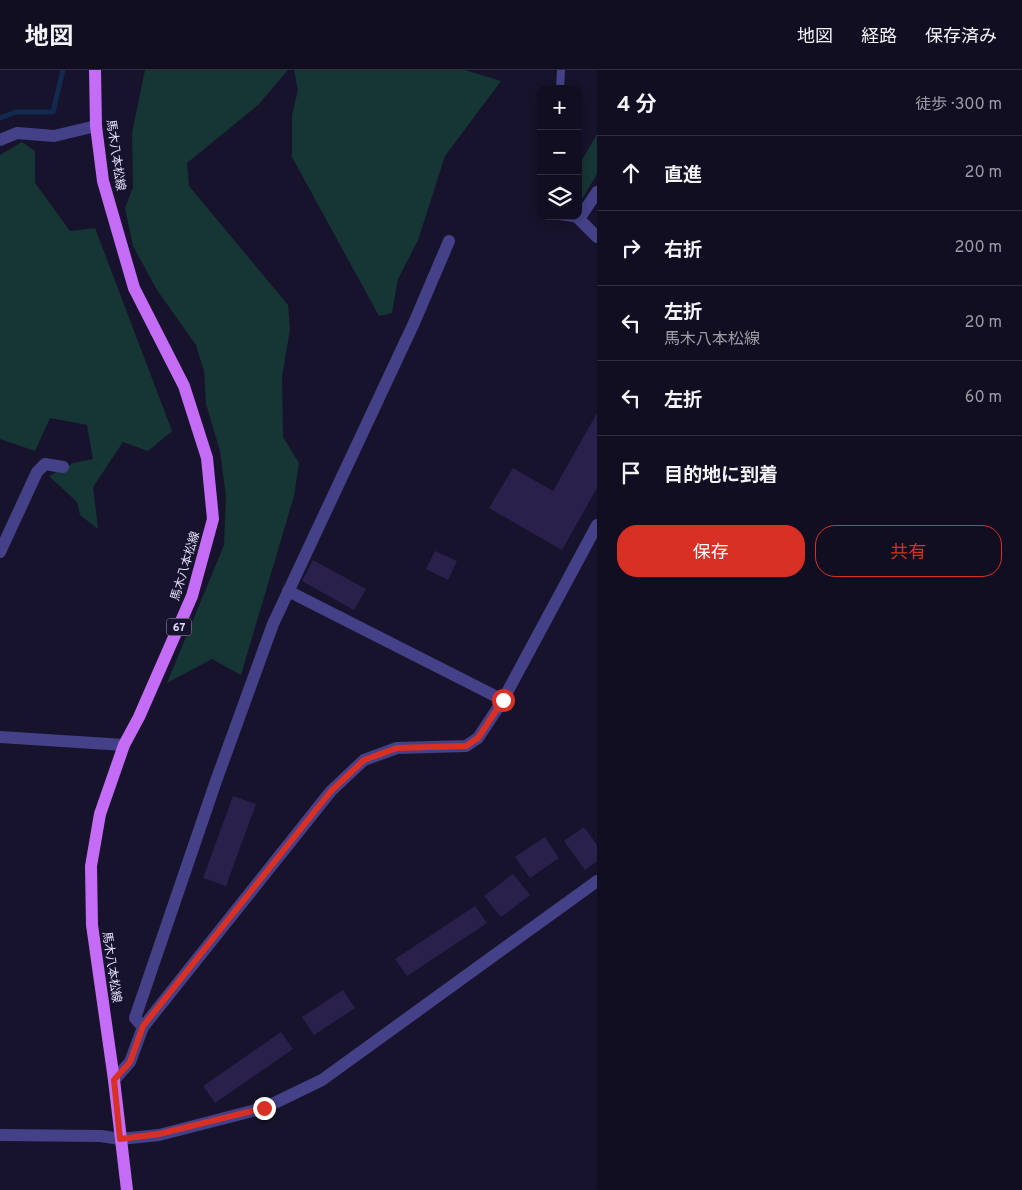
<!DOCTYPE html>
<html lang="ja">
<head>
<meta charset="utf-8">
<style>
  body { margin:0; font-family:Overpass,"Noto Sans JP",sans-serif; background:#1b172a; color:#f1f3f6 }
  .controls { position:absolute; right:15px; top:15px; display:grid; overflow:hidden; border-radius:10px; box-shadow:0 2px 8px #0003 }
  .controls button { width:45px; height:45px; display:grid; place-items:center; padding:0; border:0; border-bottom:1px solid #312e3f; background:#120e21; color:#f1f3f6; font:25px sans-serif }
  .stop { position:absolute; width:15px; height:15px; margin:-11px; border:4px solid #d93025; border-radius:50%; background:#fff }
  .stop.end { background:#d93025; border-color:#fff; box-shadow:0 1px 5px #0008 }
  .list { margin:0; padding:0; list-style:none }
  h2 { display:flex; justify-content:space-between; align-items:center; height:65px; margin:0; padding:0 20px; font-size:21px }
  h2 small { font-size:16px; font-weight:400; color:#9c9ca5 }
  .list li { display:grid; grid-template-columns:32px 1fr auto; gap:15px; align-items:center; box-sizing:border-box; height:75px; padding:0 20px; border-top:1px solid #312e3f }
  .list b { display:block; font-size:19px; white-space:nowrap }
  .list p { margin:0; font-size:16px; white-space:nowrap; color:#9c9ca5 }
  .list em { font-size:16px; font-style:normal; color:#9c9ca5 }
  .actions { display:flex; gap:10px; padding:15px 20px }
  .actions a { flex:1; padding:11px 0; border:1px solid #d93025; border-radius:20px; text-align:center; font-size:18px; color:#d93025 }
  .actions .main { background:#d93025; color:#fff }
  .icon { flex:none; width:28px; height:28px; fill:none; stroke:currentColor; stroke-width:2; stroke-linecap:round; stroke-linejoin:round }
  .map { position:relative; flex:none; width:597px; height:1120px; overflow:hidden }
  header { display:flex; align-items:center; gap:30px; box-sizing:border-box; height:70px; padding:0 25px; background:#120e21; border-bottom:1px solid #312e3f }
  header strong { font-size:24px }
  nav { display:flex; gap:28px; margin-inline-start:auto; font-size:18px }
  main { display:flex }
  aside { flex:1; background:#120e21 }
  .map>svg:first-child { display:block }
</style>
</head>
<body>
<header>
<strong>地図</strong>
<nav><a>地図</a><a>経路</a><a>保存済み</a></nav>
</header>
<main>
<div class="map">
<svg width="597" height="1120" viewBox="0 0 597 1120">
  <rect width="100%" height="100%" fill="#18132c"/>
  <g fill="#163535">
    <path d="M145,0H288L258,35L187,93L189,116L288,235L290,259L282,307L283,367L299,393L294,426L241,605L212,589L167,613L224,475L226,427L220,381L206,334L204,301L196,275L157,220L133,176L125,138L133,117L132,63Z"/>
    <path d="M294,0H465L501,11L445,86L418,170L398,209L392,243L379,246L292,87V45L298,20Z"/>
    <path d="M597,64V104L579,134L582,90Z"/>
    <path d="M22,72L35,81V113L70,161L95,158L172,361L148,381L123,372L93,417L98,459L80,445L77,432L49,406L73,393L93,389L87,355L50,348L35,381L0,369V85Z"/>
  </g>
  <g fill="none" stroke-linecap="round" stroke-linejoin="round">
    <path stroke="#122950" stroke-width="5" d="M0,48L16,42H53L63,0"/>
  </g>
  <g fill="#29204c">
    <path d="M597,343V418L562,480L489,438L513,398L553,421Z"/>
    <path d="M435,481L457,491L448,510L426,499Z"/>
    <path d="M313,490L366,519L354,540L302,511Z"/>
    <path d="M233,726L256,734L226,816L203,808Z"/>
    <path d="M584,757L597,775V791L585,800L564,771Z"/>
    <path d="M545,767L559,788L530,808L515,787Z"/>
    <path d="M513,804L530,825L501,847L484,826Z"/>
    <path d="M475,836L487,853L407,906L395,889Z"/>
    <path d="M343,920L355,938L314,965L302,947Z"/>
    <path d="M281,962L293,979L215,1033L203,1016Z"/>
  </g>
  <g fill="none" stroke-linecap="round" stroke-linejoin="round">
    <g stroke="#444188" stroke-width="8">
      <path d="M560,19L561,0"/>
      <path d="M559,146L579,149"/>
    </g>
    <g stroke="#444188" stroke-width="12">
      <path d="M0,70L17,63L54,66L96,56"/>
      <path d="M597,122L579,149L597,167"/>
      <path d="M0,482L37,402L45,394L63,397"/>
      <path d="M288,521L503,630"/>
      <path d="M0,667L124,675"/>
      <path d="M143,957L135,948L216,711L273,554L414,253L449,171"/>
      <path d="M114,1010L130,992L143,957L331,721L364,690L397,678L466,676L478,668L503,630L597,455"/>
      <path d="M0,1065L101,1066L120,1069L159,1065L264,1038L322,1010L597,811"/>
    </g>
    <path stroke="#c56cf7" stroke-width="12" d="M95,0L96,56L103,111L134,218L184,316L207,388L213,449L192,526L139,647L124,675L100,744L91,796L92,855L114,1010L127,1120"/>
  </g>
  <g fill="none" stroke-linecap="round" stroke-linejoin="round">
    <path stroke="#d93025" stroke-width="6" d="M264,1038L159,1064L120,1069L114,1010L130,992L143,956L331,721L364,690L397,678L466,676L478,668L503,630"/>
  </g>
  <g text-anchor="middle" stroke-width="4.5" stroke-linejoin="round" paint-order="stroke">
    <rect fill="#18132c" stroke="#a6a2be" stroke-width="1" x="166.5" y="548.5" width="25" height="17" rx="4"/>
    <g font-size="11" font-weight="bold" fill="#e3dffd">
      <text x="179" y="561">67</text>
    </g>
    <g font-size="12" fill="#e3dffd" stroke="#18132c">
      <text transform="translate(116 85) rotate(82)" y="4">馬木八本松線</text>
      <text transform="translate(185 496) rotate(-73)" y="4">馬木八本松線</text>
      <text transform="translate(112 897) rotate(82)" y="4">馬木八本松線</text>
    </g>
  </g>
</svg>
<div class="controls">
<button>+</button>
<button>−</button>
<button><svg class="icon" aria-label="layers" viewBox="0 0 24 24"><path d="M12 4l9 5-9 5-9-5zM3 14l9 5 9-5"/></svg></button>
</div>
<div class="stop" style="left:503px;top:630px"></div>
<div class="stop end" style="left:264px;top:1038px"></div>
</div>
<aside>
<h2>4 分<small>徒歩 · 300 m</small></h2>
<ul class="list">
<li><svg class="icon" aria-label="ahead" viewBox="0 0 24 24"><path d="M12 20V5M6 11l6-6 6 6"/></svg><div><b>直進</b></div><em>20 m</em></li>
<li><svg class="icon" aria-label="right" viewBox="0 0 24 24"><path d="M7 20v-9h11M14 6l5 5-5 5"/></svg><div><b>右折</b></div><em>200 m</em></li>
<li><svg class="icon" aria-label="left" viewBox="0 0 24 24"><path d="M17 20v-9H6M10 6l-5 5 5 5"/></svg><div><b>左折</b><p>馬木八本松線</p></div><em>20 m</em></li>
<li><svg class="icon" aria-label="left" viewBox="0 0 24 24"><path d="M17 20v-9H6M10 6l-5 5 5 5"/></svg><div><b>左折</b></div><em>60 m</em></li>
<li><svg class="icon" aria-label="arrive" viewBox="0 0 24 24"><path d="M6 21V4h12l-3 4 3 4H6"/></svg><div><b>目的地に到着</b></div></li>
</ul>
<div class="actions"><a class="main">保存</a><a>共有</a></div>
</aside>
</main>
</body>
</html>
